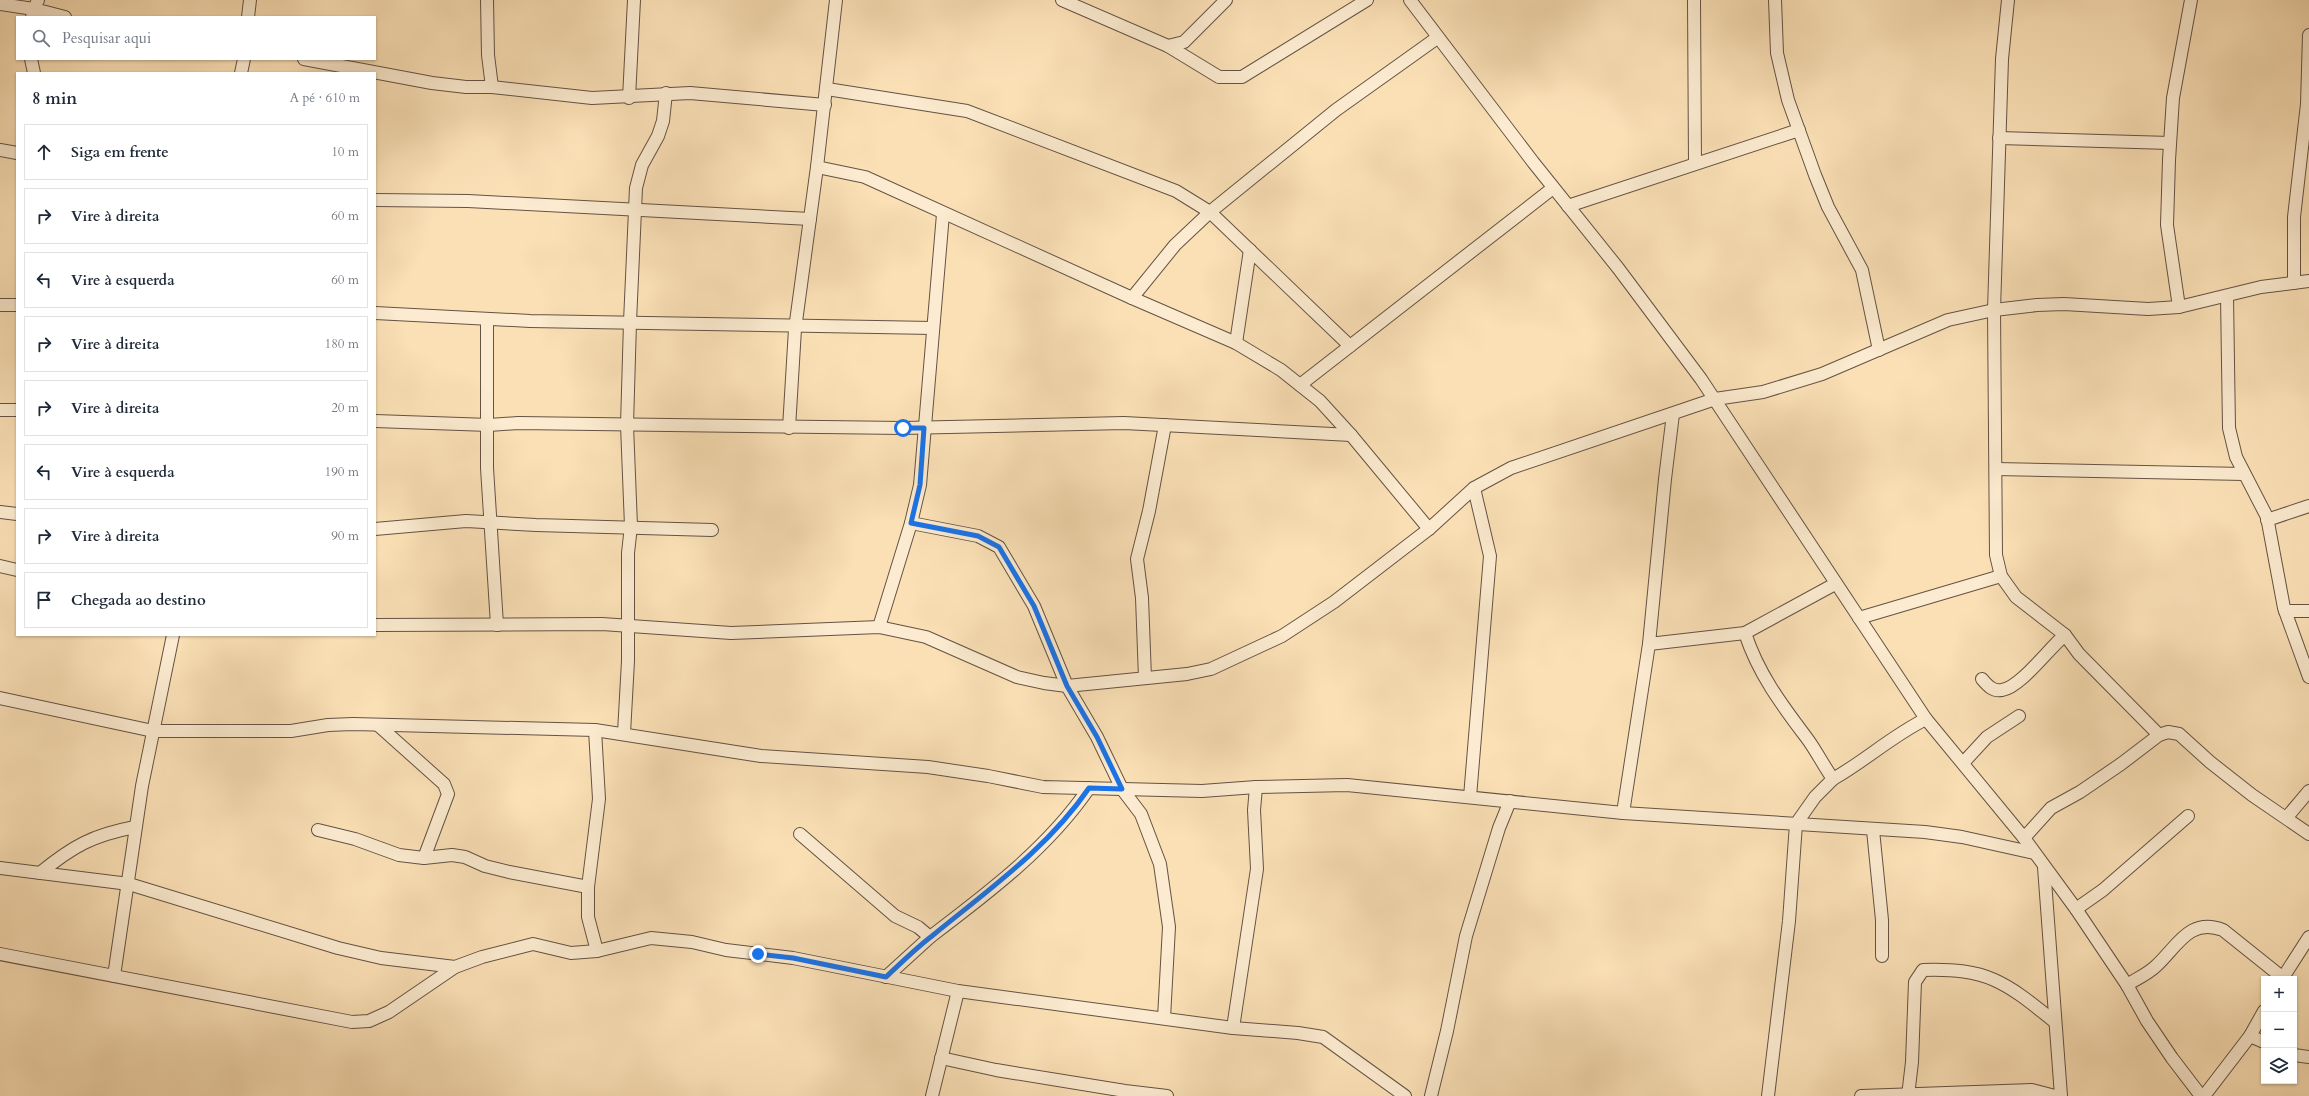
<!DOCTYPE html>
<html lang="pt">
<head>
<meta charset="utf-8">
<style>
  body { margin:0; font-family:Cardo,serif; background:#f6f6f7; color:#1f2937 }
  .controls { position:absolute; right:12px; bottom:12px; display:grid; overflow:hidden; border-radius:0px; box-shadow:0 1px 3px #0004 }
  .controls button { width:36px; height:36px; display:grid; place-items:center; padding:0; border:0; border-bottom:1px solid #e0e1e3; background:#fff; color:#1f2937; font:20px sans-serif }
  .stop { position:absolute; width:12px; height:12px; margin:-9px; border:3px solid #1a73e8; border-radius:50%; background:#fff }
  .stop.end { background:#1a73e8; border-color:#fff; box-shadow:0 1px 4px #0008 }
  .list { margin:0; padding:0; list-style:none }
  h2 { display:flex; justify-content:space-between; align-items:center; height:52px; margin:0; padding:0 16px; font-size:17px }
  h2 small { font-size:13px; font-weight:400; color:#747a83 }
  .list li { display:grid; grid-template-columns:26px 1fr auto; gap:12px; align-items:center; box-sizing:border-box; height:56px; margin:0 8px 8px; padding:0 8px; border:1px solid #e0e1e3; border-radius:0px }
  .list b { display:block; font-size:15px; white-space:nowrap }
  .list em { font-size:13px; font-style:normal; color:#747a83 }
  .icon { flex:none; width:22px; height:22px; fill:none; stroke:currentColor; stroke-width:2; stroke-linecap:round; stroke-linejoin:round }
  .map { position:relative; flex:none; width:2309px; height:1096px; overflow:hidden }
  .search { position:absolute; background:#fff; box-shadow:0 1px 3px #0004; left:16px; top:16px; width:360px; height:44px; display:flex; align-items:center; gap:10px; box-sizing:border-box; padding:0 14px; border-radius:0px; color:#747a83; font-size:15px }
  .panel { position:absolute; background:#fff; box-shadow:0 1px 3px #0004; left:16px; top:72px; width:360px; height:564px; border-radius:0px }
  .map>svg:first-child { display:block }
</style>
</head>
<body>
<div class="map">
<svg width="2309" height="1096" viewBox="0 0 2309 1096">
  <rect width="100%" height="100%" fill="#fbe0b6"/>
  <filter id="stains"><feTurbulence type="fractalNoise" baseFrequency=".005" numOctaves="4"/><feColorMatrix values="0 0 0 0 .2 0 0 0 0 .09 0 0 0 0 .02 0 0 0 .5 -.17"/></filter>
  <radialGradient id="worn" r=".72"><stop offset=".6" stop-color="#630" stop-opacity="0"/><stop offset="1" stop-color="#630" stop-opacity=".3"/></radialGradient>
  <g fill="none" stroke-linecap="round" stroke-linejoin="round">
    <g stroke="#635343" stroke-width="14">
      <g id="street">
        <path d="M38,0L34,9L65,17"/>
        <path d="M487,0L488,55L492,87"/>
        <path d="M1062,0L1168,46L1184,42L1226,0"/>
        <path d="M1410,0L1533,162L1618,268L1701,379L1926,719L2024,838L2076,909L2127,985L2147,1021L2172,1058L2201,1096"/>
        <path d="M1694,0L1695,163"/>
        <path d="M1775,0L1777,53L1788,100L1815,175L1828,207L1862,270L1879,350"/>
        <path d="M2008,0L2002,59L1994,310L1996,555L2001,576L2016,597L2065,635L2079,654L2159,735"/>
        <path d="M0,4L34,9L32,17"/>
        <path d="M248,17L250,0"/>
        <path d="M1168,46L1219,77H1242L1367,0"/>
        <path d="M31,59L34,73"/>
        <path d="M304,59L432,83L466,87H492L592,98L690,93L825,105"/>
        <path d="M241,73L244,59"/>
        <path d="M827,89L967,111L1176,191L1210,212L1350,346"/>
        <path d="M629,98L634,0"/>
        <path d="M1999,138L2170,143"/>
        <path d="M0,150L17,153"/>
        <path d="M817,167L865,177L1132,298L1236,343L1281,370L1320,401L1351,435L1429,529"/>
        <path d="M375,200L468,201L810,219"/>
        <path d="M1568,206L1799,130"/>
        <path d="M2294,283V217L2307,104L2309,35"/>
        <path d="M2227,296L2229,428L2236,457L2267,517L2284,608L2309,677"/>
        <path d="M1132,298L1175,245L1210,212L1336,110L1437,38"/>
        <path d="M0,305H17"/>
        <path d="M2179,307L2167,225L2169,160L2173,98L2191,0"/>
        <path d="M375,313L530,321L933,328"/>
        <path d="M487,319V468L497,625"/>
        <path d="M1236,343L1250,250"/>
        <path d="M1300,385L1553,188"/>
        <path d="M0,410H17"/>
        <path d="M375,421L489,425L518,423L903,428L1124,423L1351,435"/>
        <path d="M789,428L795,329L817,167L836,0"/>
        <path d="M1996,469L2244,474"/>
        <path d="M0,512L17,514"/>
        <path d="M2267,520L2309,506"/>
        <path d="M911,523L978,536L999,547L1034,606L1067,686L1097,737L1122,789L1141,814L1160,864L1169,927L1164,1018"/>
        <path d="M375,529L466,521L536,525L712,530"/>
        <path d="M0,566L17,570"/>
        <path d="M2285,611H2309"/>
        <path d="M1859,618L2001,576"/>
        <path d="M375,625L602,624L731,633L879,627L926,637L1017,677L1044,683L1067,686L1187,674L1211,669L1282,636L1334,602L1429,529L1474,488L1511,468L1715,399L1763,392L1822,374L1948,320L1994,310L2037,305L2064,304L2148,309L2179,307L2261,287L2309,281"/>
        <path d="M879,627L911,523L920,485L943,214"/>
        <path d="M1745,633C1758,673 1781,704 1806,737C1816,750 1823,765 1833,779L1815,797L1796,824L1789,921L1768,1096"/>
        <path d="M1649,644L1745,633L1835,584"/>
        <path d="M1145,678L1142,598L1137,559L1149,511L1165,425"/>
        <path d="M1982,679C1987,685 1993,692 2002,690C2021,687 2049,648 2065,635"/>
        <path d="M0,698L153,731H291L328,725L353,724L595,730L761,756L928,767L988,776L1043,787L1202,791L1256,787L1347,785L1623,813L1925,832L1962,837L2034,853"/>
        <path d="M378,725L444,784L448,794L424,858"/>
        <path d="M595,730L599,799L588,887V917L597,951"/>
        <path d="M624,733L628,661V553L631,526L627,425L630,322L636,188L642,165L658,136L663,121L666,93"/>
        <path d="M1963,763L1987,737L2019,716"/>
        <path d="M1833,779C1865,761 1893,735 1926,719"/>
        <path d="M1470,797L1490,556L1474,488"/>
        <path d="M1623,813L1649,644L1665,479L1673,414"/>
        <path d="M2287,817L2309,791"/>
        <path d="M318,830L355,839L399,855L424,858L452,855L465,857L485,866L509,872L588,887"/>
        <path d="M1873,830L1882,920V956"/>
        <path d="M800,834L895,916L918,927L930,937L886,977"/>
        <path d="M2024,838L2051,808L2080,792L2121,764L2159,735L2168,732L2179,734L2210,762L2252,795L2309,834"/>
        <path d="M2044,867L2061,1096"/>
        <path d="M0,868L129,884L338,948L381,958L455,967"/>
        <path d="M40,873C73,846 93,835 135,827"/>
        <path d="M2076,909L2103,890L2188,816"/>
        <path d="M930,937C988,893 1048,848 1089,788"/>
        <path d="M0,954L352,1022L369,1021L389,1012L455,967L482,957L533,944L571,953L597,951L651,938L692,942L726,950L793,958L958,991L1233,1028L1298,1033L1323,1037L1405,1096"/>
        <path d="M114,976L142,786L173,635"/>
        <path d="M2282,979L2309,937"/>
        <path d="M2127,985C2136,979 2148,974 2156,966C2177,947 2189,917 2223,930L2283,978"/>
        <path d="M1233,1028L1257,869L1254,810L1256,787"/>
        <path d="M2250,1036L2264,1042"/>
        <path d="M2294,1055L2309,1057"/>
        <path d="M941,1058L996,1070L1125,1091L1167,1096"/>
        <path d="M932,1096L958,991"/>
        <path d="M1431,1096L1447,1031L1466,936L1499,828L1510,801"/>
        <path d="M1861,1096L2032,1090L2055,1096"/>
        <path d="M1908,1096L1912,1062L1915,982L1923,970C1989,968 2005,982 2055,1022"/>
        <path d="M2204,1096L2250,1036L2264,1011"/>
      </g>
    </g>
    <use href="#street" stroke="#fcebd0" stroke-width="12"/>
  </g>
  <g fill="none" stroke-linecap="round" stroke-linejoin="round">
    <path stroke="#1a73e8" stroke-width="5" d="M758,954L793,958L886,977C901,963 916,948 932,936C988,890 1048,848 1089,788L1122,789L1097,737L1067,686L1034,606L999,547L978,536L911,523L920,485L924,428H903"/>
  </g>
  <rect width="100%" height="100%" filter="url(#stains)"/>
  <rect width="100%" height="100%" fill="url(#worn)"/>
</svg>
<div class="controls">
<button>+</button>
<button>−</button>
<button><svg class="icon" aria-label="layers" viewBox="0 0 24 24"><path d="M12 4l9 5-9 5-9-5zM3 14l9 5 9-5"/></svg></button>
</div>
<div class="stop" style="left:903px;top:428px"></div>
<div class="stop end" style="left:758px;top:954px"></div>
<div class="search"><svg class="icon" aria-label="search" viewBox="0 0 24 24"><circle cx="10" cy="10" r="6"/><path d="M15 15l6 6"/></svg>Pesquisar aqui</div>
<section class="panel">
<h2>8 min<small>A pé · 610 m</small></h2>
<ul class="list">
<li><svg class="icon" aria-label="ahead" viewBox="0 0 24 24"><path d="M12 20V5M6 11l6-6 6 6"/></svg><div><b>Siga em frente</b></div><em>10 m</em></li>
<li><svg class="icon" aria-label="right" viewBox="0 0 24 24"><path d="M7 20v-9h11M14 6l5 5-5 5"/></svg><div><b>Vire à direita</b></div><em>60 m</em></li>
<li><svg class="icon" aria-label="left" viewBox="0 0 24 24"><path d="M17 20v-9H6M10 6l-5 5 5 5"/></svg><div><b>Vire à esquerda</b></div><em>60 m</em></li>
<li><svg class="icon" aria-label="right" viewBox="0 0 24 24"><path d="M7 20v-9h11M14 6l5 5-5 5"/></svg><div><b>Vire à direita</b></div><em>180 m</em></li>
<li><svg class="icon" aria-label="right" viewBox="0 0 24 24"><path d="M7 20v-9h11M14 6l5 5-5 5"/></svg><div><b>Vire à direita</b></div><em>20 m</em></li>
<li><svg class="icon" aria-label="left" viewBox="0 0 24 24"><path d="M17 20v-9H6M10 6l-5 5 5 5"/></svg><div><b>Vire à esquerda</b></div><em>190 m</em></li>
<li><svg class="icon" aria-label="right" viewBox="0 0 24 24"><path d="M7 20v-9h11M14 6l5 5-5 5"/></svg><div><b>Vire à direita</b></div><em>90 m</em></li>
<li><svg class="icon" aria-label="arrive" viewBox="0 0 24 24"><path d="M6 21V4h12l-3 4 3 4H6"/></svg><div><b>Chegada ao destino</b></div></li>
</ul>
</section>
</div>
</body>
</html>
